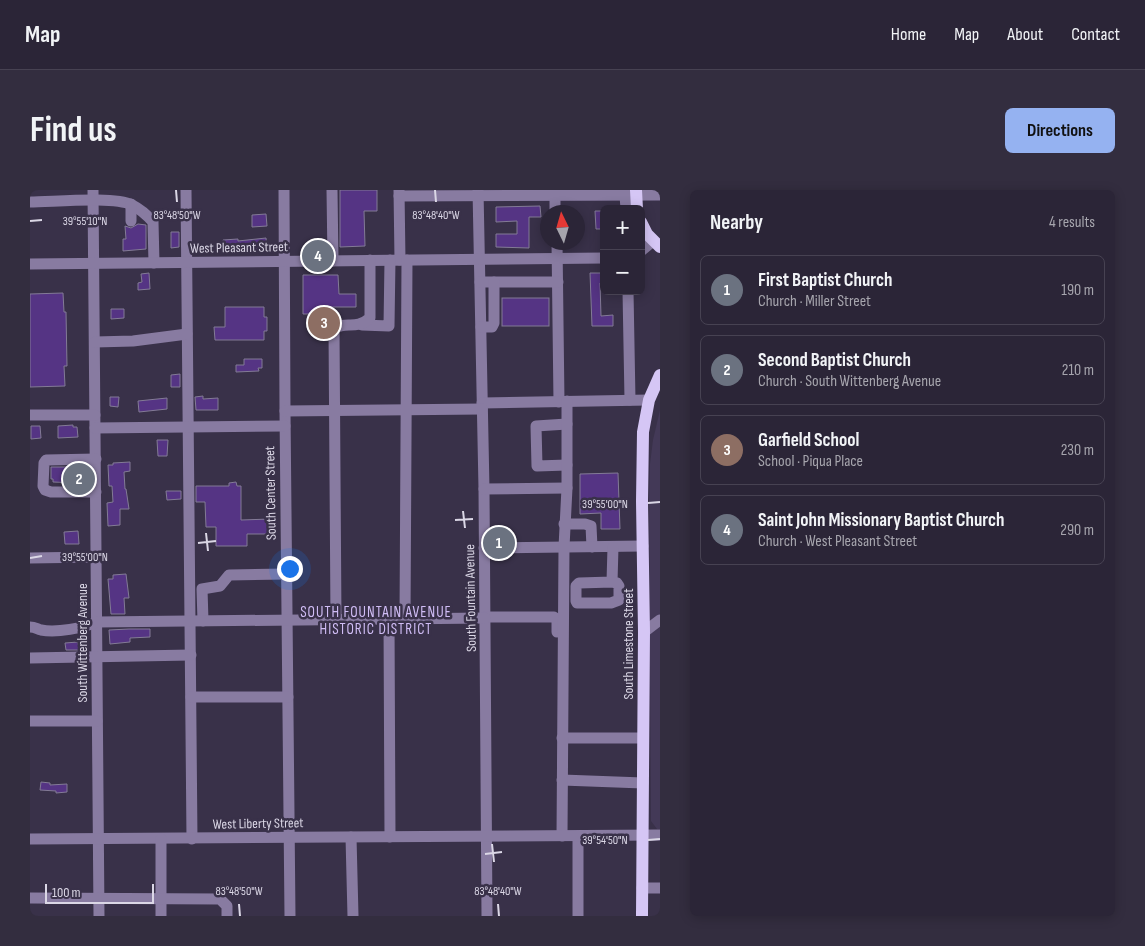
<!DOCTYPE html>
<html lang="en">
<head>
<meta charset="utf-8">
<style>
  body { margin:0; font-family:"Sofia Sans Condensed",sans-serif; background:#332d3f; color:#f1f3f6 }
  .controls { position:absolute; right:15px; top:15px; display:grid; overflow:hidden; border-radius:8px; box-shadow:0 2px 12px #0003 }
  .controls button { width:45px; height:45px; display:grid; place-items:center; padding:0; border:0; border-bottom:1px solid #474252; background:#2b2537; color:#f1f3f6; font:25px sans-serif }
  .compass { position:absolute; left:510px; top:15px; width:45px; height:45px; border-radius:50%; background:#2b2537; box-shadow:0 2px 12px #0003; rotate:355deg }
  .scale { position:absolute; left:15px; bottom:12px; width:109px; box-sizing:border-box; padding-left:5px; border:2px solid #dbd7e6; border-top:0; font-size:14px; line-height:18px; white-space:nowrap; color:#dbd7e6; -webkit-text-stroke:4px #393149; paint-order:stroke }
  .you { position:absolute; left:259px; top:378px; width:18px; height:18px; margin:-12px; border:4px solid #fff; border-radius:50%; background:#1a73e8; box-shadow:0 0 0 8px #1a73e833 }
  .badge { display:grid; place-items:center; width:32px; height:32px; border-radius:50%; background:#95b2f1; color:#fff; font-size:16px; font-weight:700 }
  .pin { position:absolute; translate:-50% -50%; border:2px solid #fff; box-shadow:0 1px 5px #0006 }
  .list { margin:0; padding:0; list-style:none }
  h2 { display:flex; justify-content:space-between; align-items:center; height:65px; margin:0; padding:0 20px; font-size:21px }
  h2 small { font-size:16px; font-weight:400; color:#a6a5ad }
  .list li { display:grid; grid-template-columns:32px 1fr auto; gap:15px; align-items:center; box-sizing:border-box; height:70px; margin:0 10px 10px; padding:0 10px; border:1px solid #474252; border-radius:8px }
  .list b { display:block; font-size:19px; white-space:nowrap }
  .list p { margin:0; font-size:16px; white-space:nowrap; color:#a6a5ad }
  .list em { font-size:16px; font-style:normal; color:#a6a5ad }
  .map { position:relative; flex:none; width:630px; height:726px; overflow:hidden; border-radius:8px }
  header { display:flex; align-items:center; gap:30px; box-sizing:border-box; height:70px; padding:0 25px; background:#2b2537; border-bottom:1px solid #474252 }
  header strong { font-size:24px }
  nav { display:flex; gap:28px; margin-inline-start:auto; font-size:18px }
  .intro { display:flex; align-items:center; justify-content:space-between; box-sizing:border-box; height:120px; padding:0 30px }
  h1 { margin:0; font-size:35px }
  .button { padding:12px 22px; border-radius:8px; background:#95b2f1; color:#111; font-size:18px; font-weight:700 }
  main { display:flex; gap:30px; padding:0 30px }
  aside { flex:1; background:#2b2537; border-radius:8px; box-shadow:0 2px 12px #0003 }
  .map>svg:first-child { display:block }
</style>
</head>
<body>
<header>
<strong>Map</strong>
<nav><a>Home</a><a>Map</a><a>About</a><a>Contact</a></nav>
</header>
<div class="intro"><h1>Find us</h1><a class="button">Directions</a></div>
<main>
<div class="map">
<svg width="630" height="726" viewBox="0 0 630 726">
  <rect width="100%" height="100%" fill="#393149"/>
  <path fill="#433957" d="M630,220V639H627L621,631L619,311L620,274L623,250Z"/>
  <g fill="#553484" stroke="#837b96">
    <path d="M310,0H347V21H334L335,56L310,57Z"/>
    <path d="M510,16L511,27H499V58L466,57V44H487V31L466,32V17Z"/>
    <path d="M565,21H574V39H566Z"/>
    <path d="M236,24L237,36L222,37V25Z"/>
    <path d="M108,34L116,35V59L93,61V49H96L95,36L101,38Z"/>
    <path d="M141,42H149V57L141,58Z"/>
    <path d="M236,48L237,59L193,60V50L208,49V51Z"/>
    <path d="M119,83L120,99L108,100V93L112,92L111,84Z"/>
    <path d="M560,83H574V93H570L571,126L583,125V136H562Z"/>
    <path d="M273,85H308L309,104H326V117H298V124H273Z"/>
    <path d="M33,103L34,122H36L37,176H34L35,196L0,197V104Z"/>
    <rect x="472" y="108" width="47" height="28"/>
    <path d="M195,117H234V127H237V141H234V150H185L184,137H195Z"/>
    <path d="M81,119H94V128L81,129Z"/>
    <path d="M214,169H232V178H228L229,181L206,182V175H214Z"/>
    <path d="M150,184V197H141V185Z"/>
    <path d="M173,206V209L188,208V220H166L165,207Z"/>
    <path d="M80,207H89L88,217L80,216Z"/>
    <path d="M137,208V219L109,222L108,211Z"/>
    <path d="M43,235V237H47L48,247L28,248V236Z"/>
    <path d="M1,236H10L11,248L1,249Z"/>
    <path d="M127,250H138L137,266H128Z"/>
    <path d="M100,272V281L94,282L95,299H96L99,319H90V335L78,336L77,313L83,312L82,296H79L78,275H83V273Z"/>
    <path d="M21,277H48V293L23,292V289H21Z"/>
    <path d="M588,283L590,339H571V323L550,324V284Z"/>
    <path d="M206,292L207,296H211V330L241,329V344H217V356H186V337H176L175,312H166V296H199V293Z"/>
    <path d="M136,301H151V309L137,310Z"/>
    <path d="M48,341L49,354H35L34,342Z"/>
    <path d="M96,384L99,408H94L95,424H81L78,389H83V385Z"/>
    <path d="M99,439H120V447L100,448V452L80,454L79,440Z"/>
    <path d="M48,452L49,460H36L35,453Z"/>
    <path d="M11,592L20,593V595L37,594V602L26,603V601L10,600Z"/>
  </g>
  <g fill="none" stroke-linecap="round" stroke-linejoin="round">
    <g stroke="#887ba1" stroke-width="11">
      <path d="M63,0L69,726"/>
      <path d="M156,0L162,649"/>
      <path d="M254,0L255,221L260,726"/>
      <path d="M302,0L303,71"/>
      <path d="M369,0L370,70"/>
      <path d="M448,0L454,299L457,726"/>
      <path d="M525,0V22"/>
      <path d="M595,5L596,19"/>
      <path d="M369,6L630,5"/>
      <path d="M0,12C23,12 84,6 102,15C110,19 117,25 123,32L124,73"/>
      <path d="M101,14V31"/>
      <path d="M527,52L529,212"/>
      <path d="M611,61L623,51"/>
      <path d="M0,74L574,68"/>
      <path d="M450,92H528"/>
      <path d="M598,101L600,210"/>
      <path d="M332,135L359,136L360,70"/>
      <path d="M451,137H462L464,133V92"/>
      <path d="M65,152L103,151L157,144"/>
      <path d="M452,213L619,210"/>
      <path d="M255,221L452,219"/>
      <path d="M0,225H65"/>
      <path d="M537,234L506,236L507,276L537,275"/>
      <path d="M65,238L255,236"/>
      <path d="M66,269L16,270L14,273L13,296L15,300L21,302H66"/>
      <path d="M454,299L537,298"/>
      <path d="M534,334H555L561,336L562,357"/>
      <path d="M454,358L613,356"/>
      <path d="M0,368L66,367"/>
      <path d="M582,392L549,393L546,396V411L547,413H581L589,410V396L587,393L582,392L583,357"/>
      <path d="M455,427H524L527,429V442"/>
      <path d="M359,429L360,647"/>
      <path d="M375,429L377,70"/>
      <path d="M306,430L304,139C316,130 325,141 340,128V70"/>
      <path d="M173,431L172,399L190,396L199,385L256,384"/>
      <path d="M0,437C5,437 7,439 11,440C27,443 53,438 67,432L455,428"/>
      <path d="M614,442L630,430"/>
      <path d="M0,468L161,465"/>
      <path d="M161,507H258"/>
      <path d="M0,531H67"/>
      <path d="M532,548H613"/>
      <path d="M532,590L613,593"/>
      <path d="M532,646L534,357L537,298V211"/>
      <path d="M548,646V726"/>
      <path d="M321,647L323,726"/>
      <path d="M0,649L630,645"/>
      <path d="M131,649V726"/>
      <path d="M612,698H630"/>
      <path d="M0,708L190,709L197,716V726"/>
    </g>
    <g stroke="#d5c6f5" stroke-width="12">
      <path d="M606,0L607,19"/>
      <path d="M611,32L617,44L630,57"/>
      <path d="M612,726L614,442L612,311L613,242L619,210L630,185"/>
    </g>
  </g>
  <path fill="none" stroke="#dbd7e6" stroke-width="2" d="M146,0L147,12M405,0L406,12M0,31L12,30M618,313L630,312M433,321L435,338M425,330L443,329M176,343L178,361M168,353L186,351M0,368L12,366M618,650L630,649M462,654L464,672M455,664L472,662M209,714L210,726M468,714L469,726"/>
  <g text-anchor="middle" stroke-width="5" stroke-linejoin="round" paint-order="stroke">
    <g font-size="14" fill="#dbd7e6" stroke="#393149">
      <text transform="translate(209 57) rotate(-1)" y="5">West Pleasant Street</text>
      <text transform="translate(240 303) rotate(-91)" y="5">South Center Street</text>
      <text transform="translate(440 408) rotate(-91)" y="5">South Fountain Avenue</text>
      <text transform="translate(52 453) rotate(-90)" y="5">South Wittenberg Avenue</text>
      <text transform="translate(598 454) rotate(-90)" y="5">South Limestone Street</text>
      <text transform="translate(228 633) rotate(-1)" y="5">West Liberty Street</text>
    </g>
    <g font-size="15" letter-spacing="1" fill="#d0bdf5" stroke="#393149">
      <text x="346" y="427">SOUTH FOUNTAIN AVENUE<tspan x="346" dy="17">HISTORIC DISTRICT</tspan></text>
    </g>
  </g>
  <g font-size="12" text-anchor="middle" fill="#dbd7e6" stroke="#393149" stroke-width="5" stroke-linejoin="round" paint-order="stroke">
    <text x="147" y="29">83°48'50"W</text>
    <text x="406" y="29">83°48'40"W</text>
    <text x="55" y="35">39°55'10"N</text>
    <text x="575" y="318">39°55'00"N</text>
    <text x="55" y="371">39°55'00"N</text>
    <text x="575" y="654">39°54'50"N</text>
    <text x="209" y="705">83°48'50"W</text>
    <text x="468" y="705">83°48'40"W</text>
  </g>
</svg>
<div class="controls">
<button>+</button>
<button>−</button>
</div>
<svg class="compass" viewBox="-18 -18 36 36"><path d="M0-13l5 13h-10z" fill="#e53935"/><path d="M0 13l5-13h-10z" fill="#a6a5ad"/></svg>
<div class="scale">100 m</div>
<div class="you"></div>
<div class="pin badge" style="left:469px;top:353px;background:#6b7280">1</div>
<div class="pin badge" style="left:49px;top:289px;background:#6b7280">2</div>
<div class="pin badge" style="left:294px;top:133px;background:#8d6e63">3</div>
<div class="pin badge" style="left:288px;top:66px;background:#6b7280">4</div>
</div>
<aside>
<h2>Nearby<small>4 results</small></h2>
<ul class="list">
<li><span class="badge" style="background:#6b7280">1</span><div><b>First Baptist Church</b><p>Church · Miller Street</p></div><em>190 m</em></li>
<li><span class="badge" style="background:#6b7280">2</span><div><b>Second Baptist Church</b><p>Church · South Wittenberg Avenue</p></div><em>210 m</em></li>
<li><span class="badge" style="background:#8d6e63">3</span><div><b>Garfield School</b><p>School · Piqua Place</p></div><em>230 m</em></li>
<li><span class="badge" style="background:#6b7280">4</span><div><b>Saint John Missionary Baptist Church</b><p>Church · West Pleasant Street</p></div><em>290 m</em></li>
</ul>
</aside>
</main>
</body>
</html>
